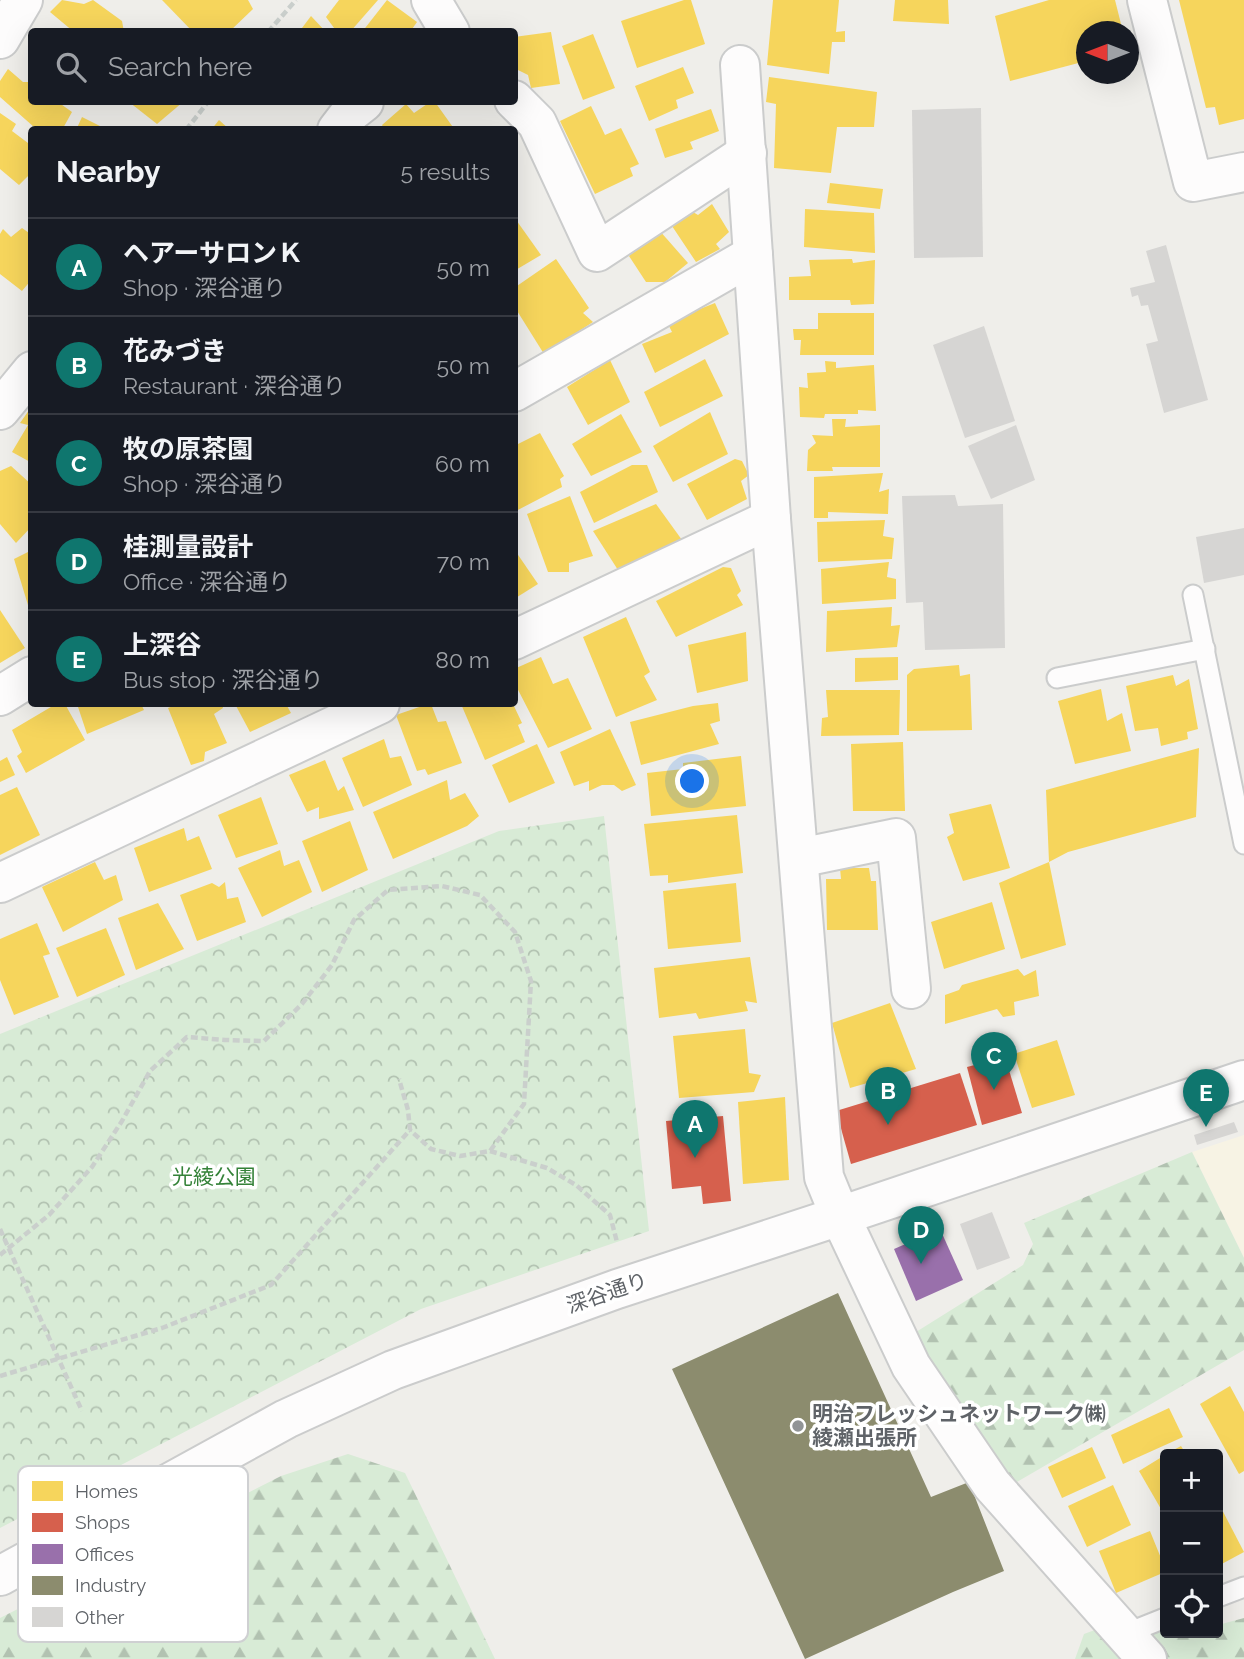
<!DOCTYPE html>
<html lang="en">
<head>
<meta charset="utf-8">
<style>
  body { margin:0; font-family:Raleway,"Noto Sans JP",sans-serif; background:#242831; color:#f1f3f6 }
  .controls { position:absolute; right:21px; bottom:21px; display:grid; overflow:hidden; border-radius:7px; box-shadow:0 7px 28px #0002 }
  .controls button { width:63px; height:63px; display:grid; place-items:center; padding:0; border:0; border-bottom:2px solid #363941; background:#171b24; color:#f1f3f6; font:35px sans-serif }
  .compass { position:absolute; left:1076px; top:21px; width:63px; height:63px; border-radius:50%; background:#171b24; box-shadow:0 7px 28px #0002; rotate:270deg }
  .you { position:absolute; left:693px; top:782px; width:24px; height:24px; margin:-18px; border:5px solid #fff; border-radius:50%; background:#1a73e8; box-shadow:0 0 0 10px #1a73e833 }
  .badge { display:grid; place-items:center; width:46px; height:46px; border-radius:50%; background:#0f766e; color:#fff; font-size:23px; font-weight:700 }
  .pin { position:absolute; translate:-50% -58px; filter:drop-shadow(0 2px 4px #0008) }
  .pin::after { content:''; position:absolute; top:37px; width:24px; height:21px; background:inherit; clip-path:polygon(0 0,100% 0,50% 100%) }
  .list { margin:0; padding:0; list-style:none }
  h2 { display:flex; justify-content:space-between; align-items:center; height:91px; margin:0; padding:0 28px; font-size:30px }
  h2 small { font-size:23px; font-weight:400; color:#9ea1a6 }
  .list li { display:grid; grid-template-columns:46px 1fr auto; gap:21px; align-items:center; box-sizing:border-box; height:98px; padding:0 28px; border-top:2px solid #363941 }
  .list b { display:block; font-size:26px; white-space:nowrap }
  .list p { margin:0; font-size:23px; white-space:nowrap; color:#9ea1a6 }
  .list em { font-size:23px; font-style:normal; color:#9ea1a6 }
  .icon { flex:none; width:38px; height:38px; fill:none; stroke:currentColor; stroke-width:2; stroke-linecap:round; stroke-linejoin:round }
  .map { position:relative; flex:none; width:1244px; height:1659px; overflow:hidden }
  .search { position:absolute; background:#171b24; box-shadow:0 7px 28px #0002; left:28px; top:28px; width:490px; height:77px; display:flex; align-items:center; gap:18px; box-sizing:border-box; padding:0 24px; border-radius:7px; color:#9ea1a6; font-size:26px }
  .panel { position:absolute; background:#171b24; box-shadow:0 7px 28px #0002; left:28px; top:126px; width:490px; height:581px; border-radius:7px }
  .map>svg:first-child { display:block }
</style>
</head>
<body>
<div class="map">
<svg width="1244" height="1659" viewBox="0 0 1244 1659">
  <defs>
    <pattern id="forest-firs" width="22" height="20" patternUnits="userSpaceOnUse" patternTransform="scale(1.75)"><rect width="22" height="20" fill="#d8ebd6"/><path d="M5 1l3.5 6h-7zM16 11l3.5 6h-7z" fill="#b2c2b1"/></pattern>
    <pattern id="park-crowns" width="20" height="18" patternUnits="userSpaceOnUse" patternTransform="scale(1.75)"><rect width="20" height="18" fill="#d8ebd6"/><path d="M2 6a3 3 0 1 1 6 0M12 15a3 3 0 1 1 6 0" fill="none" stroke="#b2c2b1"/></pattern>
  </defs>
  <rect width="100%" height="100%" fill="#efeeea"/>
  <path fill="#f7f3e4" d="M1244,1135V1258L1192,1152Z"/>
  <g fill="url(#forest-firs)">
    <path d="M1192,1152L1244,1258V1350L1015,1483L927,1359L916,1332L1023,1265L1033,1244L1024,1223Z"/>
    <path d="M348,1454L405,1473L495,1659H0V1618L281,1476Z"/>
    <path d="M1127,1618L1165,1624V1633H1218V1625L1244,1618V1659H1075L1084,1634Z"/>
  </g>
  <path fill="url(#park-crowns)" d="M604,816L649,1231L421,1309L0,1528V1034L499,831Z"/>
  <g fill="#f6d55c">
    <path d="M62,0L84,4L93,0L122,21L124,32H74L50,12Z"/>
    <path d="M162,0H248L253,9L229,32H193Z"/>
    <path d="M339,0H378L350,32H337L326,17Z"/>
    <path d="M387,0L417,22L410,32H362Z"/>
    <path d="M684,0H691L705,44L637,68L621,21Z"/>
    <path d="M773,0H839L836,32L845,31V42H832L829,74L767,65Z"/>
    <path d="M895,0H948L949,24L893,21Z"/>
    <path d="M1049,0H1115L1123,32H1086V61L1010,81L995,16Z"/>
    <path d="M1179,0H1244V119L1219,125L1215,107L1206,108Z"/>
    <path d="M311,16L326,32H299Z"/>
    <path d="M551,32L560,84L531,88L528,75L514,68V37Z"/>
    <path d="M593,34L615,88L583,100L562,46Z"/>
    <path d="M683,67L694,93L676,100L678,108L649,121L635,86Z"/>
    <path d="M8,69L23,82H32V102H58L72,112L62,130L34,127L0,97V81Z"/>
    <path d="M769,77L877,92L874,127H837L831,173L774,168L776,104L766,102Z"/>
    <path d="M129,102H183L157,124Z"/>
    <path d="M430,102H435L455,130H385L382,125L406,104L414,113Z"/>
    <path d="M591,106L605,135L621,128L639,164L630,168L633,176L595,194L560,121Z"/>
    <path d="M711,109L719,131L690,142L693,149L665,158L655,129Z"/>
    <path d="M0,113L16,124L12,131L32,146V172L19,185L0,169Z"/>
    <path d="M82,117L108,130H76Z"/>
    <path d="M219,120L230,130H211Z"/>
    <path d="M830,183L883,189L880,209L827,203Z"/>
    <path d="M712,204L729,232L716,244L720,249L696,262L672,226L693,212L698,215Z"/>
    <path d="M805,209L874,213L875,253L804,247Z"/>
    <path d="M514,217L541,255L514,271Z"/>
    <path d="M22,228L32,235V279L22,291L0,274V234L3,229L11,237Z"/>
    <path d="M659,230L688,263L665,282H646L629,256Z"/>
    <path d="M556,259L589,308L583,313L593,322L544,354L514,306V288Z"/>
    <path d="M852,259L853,263L875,260L874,304L851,305L850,300H789V277L811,276L809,260Z"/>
    <path d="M715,303L729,334L655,373L642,344L672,332L667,322Z"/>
    <path d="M818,313H874V355H800L801,340H794L793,329H818Z"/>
    <path d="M705,359L723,396L660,427L644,392Z"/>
    <path d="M610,360L630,402L588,425L567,387Z"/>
    <path d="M825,361L836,362V368L874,365L876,411L858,410V414H825L824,418L800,417L799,387L808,388L807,373L826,372Z"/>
    <path d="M32,406V463L12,452L28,425L20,423Z"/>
    <path d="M710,412L728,454L673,482L653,446Z"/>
    <path d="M621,414L642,452L591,476L572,444Z"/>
    <path d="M832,419H846L845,427L880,425V467H832L833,471H807L808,450L816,443L812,435L833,436Z"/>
    <path d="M540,433L564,476L560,479L562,487L514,512V446Z"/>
    <path d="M735,459L742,461L749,475L741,481L747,499L707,520L687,484Z"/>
    <path d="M632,465H647L658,492L594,523L580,492Z"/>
    <path d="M11,466L32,485V526L16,543L0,524V471Z"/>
    <path d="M883,473L879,492L889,489L888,514L828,512V518H814V477Z"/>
    <path d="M570,496L593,556L569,563V572H548L527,514Z"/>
    <path d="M656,504L682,540L618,570L593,531Z"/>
    <path d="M885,520L883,536L894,538L892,559L818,562L817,522Z"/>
    <path d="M514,549L538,584L514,599Z"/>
    <path d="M32,550V615H31L14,559Z"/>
    <path d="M889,562L887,577L896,579V599L822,604L821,569Z"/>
    <path d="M723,567L731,568L741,591L737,595L743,605L676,637L656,601Z"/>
    <path d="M892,607L891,626L900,625L897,647L826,652L827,611Z"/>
    <path d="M0,610L25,648L0,663Z"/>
    <path d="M626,617L650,672L644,676L657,700L616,717L583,637Z"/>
    <path d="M746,632L748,681L697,693L688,645Z"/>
    <path d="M541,657L553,684L568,678L592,729L548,748L514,682V669Z"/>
    <path d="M898,657V680L855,682V658Z"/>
    <path d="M959,665L960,676L970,674L972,730L907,731V675L914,669Z"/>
    <path d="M1173,675L1176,686L1189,679L1198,729L1187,732L1188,739L1161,746L1158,728L1135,731L1126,686Z"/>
    <path d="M1101,689L1107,721L1122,713L1131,751L1075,764L1058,701Z"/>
    <path d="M826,690H900L899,735L821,736L822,718L828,717Z"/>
    <path d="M718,703L720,721L710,724L719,744L641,765L630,722L693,706Z"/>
    <path d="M56,704H65L85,740L26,773L17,756L22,752L12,730Z"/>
    <path d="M77,704H141L144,710L87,734Z"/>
    <path d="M178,704H222L223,708L214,714L227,743L205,752L204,761L191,765L168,708Z"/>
    <path d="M235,704H286L291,713L250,732Z"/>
    <path d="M428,704H431L438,722L446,721L462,763L428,775L425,769L417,771L396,715Z"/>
    <path d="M461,704H513L522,723L518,725L525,742L485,760Z"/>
    <path d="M610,729L636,785L622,791L614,785H602L589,791V781L574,786L560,752Z"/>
    <path d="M384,739L390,758L401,756L412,785L363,807L342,758Z"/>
    <path d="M903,742L905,811H853L851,744Z"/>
    <path d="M537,744L555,783L509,803L492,765Z"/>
    <path d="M1199,748L1196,817L1068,852L1049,862L1046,790Z"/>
    <path d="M741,756L746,806L651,816L647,773L683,769V763Z"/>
    <path d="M7,757L15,775L0,782V761Z"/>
    <path d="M325,760L338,791L344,786L354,810L319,819V807L307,812L289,775Z"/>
    <path d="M447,780L450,800L465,793L479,816L467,826L393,859L373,812Z"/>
    <path d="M17,787L40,835L0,855V795Z"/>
    <path d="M261,797L278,844L236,858L218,815Z"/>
    <path d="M991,804L1010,868L963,881L947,837L954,833L949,814Z"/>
    <path d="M737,815L743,873L668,883V875L650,876L644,824Z"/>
    <path d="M350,821L368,870L322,892L302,841Z"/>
    <path d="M184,828L187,841L199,836L212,869L149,892L134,848Z"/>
    <path d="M280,850L284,866L299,860L312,892L262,917L238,868Z"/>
    <path d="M95,862L104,880L116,875L123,900L63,932L42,887Z"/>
    <path d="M1049,862L1066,945L1021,959L999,883Z"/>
    <path d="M840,868H869L871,881H876L878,930H827L826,879H841Z"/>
    <path d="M225,882L227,899L238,897L246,922L197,941L180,895L212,883L219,887Z"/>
    <path d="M736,883L741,942L668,949L663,891Z"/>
    <path d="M992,902L1005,949L944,969L931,922Z"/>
    <path d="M158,903L184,949L136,970L118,918Z"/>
    <path d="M37,923L50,954L43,956L59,997L14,1015L0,980V939Z"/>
    <path d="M106,928L125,975L77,997L56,948Z"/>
    <path d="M750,957L757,1003L745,1001L748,1011L699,1019L696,1013L659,1018L654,968Z"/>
    <path d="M1018,969L1024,976L1036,970L1039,996L1014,1002L1015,1015L1003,1017L997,1009L945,1024V995L959,990L962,985Z"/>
    <path d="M890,1003L916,1069L850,1088L832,1023Z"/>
    <path d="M745,1029L749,1073L761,1075L754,1092L679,1098L673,1036Z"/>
    <path d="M1057,1040L1075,1095L1032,1108L1014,1054Z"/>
    <path d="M785,1097L789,1180L743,1184L738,1102Z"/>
    <path d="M1230,1386L1244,1412V1471L1239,1474L1200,1404Z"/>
    <path d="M1169,1408L1183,1437L1123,1464L1111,1435Z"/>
    <path d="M1181,1446L1186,1454H1166Z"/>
    <path d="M1092,1447L1106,1478L1062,1498L1048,1467Z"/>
    <path d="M1165,1455V1507L1161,1509L1139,1471Z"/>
    <path d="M1113,1485L1131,1525L1087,1547L1068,1506Z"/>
    <path d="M1218,1502L1244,1552L1218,1566Z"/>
    <path d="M1150,1531L1165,1568V1572L1116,1593L1099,1551Z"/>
  </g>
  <g fill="#d6604d">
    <path d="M1005,1057L1022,1113L982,1125L967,1067Z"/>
    <path d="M960,1073L977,1125L851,1164L836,1111Z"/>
    <path d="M723,1116L731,1201L703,1204L701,1186L672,1189L666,1121Z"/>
  </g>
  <path fill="#9970ab" d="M940,1229L963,1280L916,1301L894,1249Z"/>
  <path fill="#8c8c6e" d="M838,1293L931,1497L969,1482L1004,1571L953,1592L805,1659L672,1369Z"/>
  <g fill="#d6d5d3">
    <path d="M981,108L983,257L914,258L912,110Z"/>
    <path d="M1166,245L1208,400L1164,413L1146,344L1158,341L1148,305L1141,306L1138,295L1132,297L1130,288L1155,282L1146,251Z"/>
    <path d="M984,326L1015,421L965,438L933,345Z"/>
    <path d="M1016,425L1035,480L991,499L968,446Z"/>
    <path d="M955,495L958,506L1003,504L1005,648L925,650L923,602L906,603L902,496Z"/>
    <path d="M1244,528V575L1204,583L1196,537Z"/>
    <path d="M1234,1122L1238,1132L1197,1145L1194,1135Z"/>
    <path d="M992,1212L1010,1258L977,1270L960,1224Z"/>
  </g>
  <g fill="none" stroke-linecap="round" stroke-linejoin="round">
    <g stroke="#cbcccc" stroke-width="23">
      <g id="service">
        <path d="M1193,595L1244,844"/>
        <path d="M1057,678L1205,649"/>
        <path d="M1218,1597L1244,1587"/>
        <path d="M1125,1634L1165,1618"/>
      </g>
    </g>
    <g stroke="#cbcccc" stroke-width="42">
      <g id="minor">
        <path d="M431,0L450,32"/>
        <path d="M1147,0L1193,182L1244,172"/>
        <path d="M0,39L23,0"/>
        <path d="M740,65L771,519L824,1177L840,1216L911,1366L992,1485L1147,1659"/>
        <path d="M514,100L537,123L597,252L747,153"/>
        <path d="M337,130L350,113L364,102"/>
        <path d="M514,392L753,255"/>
        <path d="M0,410L32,371"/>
        <path d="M514,640L771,519"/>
        <path d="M0,696L32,676"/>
        <path d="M799,858L896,838L911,989"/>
        <path d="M0,883L380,704"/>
      </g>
    </g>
    <g stroke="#cbcccc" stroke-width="42">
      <path id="tertiary" d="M0,1576L286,1419L393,1370L617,1289L840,1216L1244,1080"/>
    </g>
    <g stroke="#cacfcc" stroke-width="4.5" stroke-dasharray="7 3.5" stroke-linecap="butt">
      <path d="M268,32L296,0"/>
      <path d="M186,130L208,102"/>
      <path d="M490,1151L547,1168L576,1185L610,1215L617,1242"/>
      <path d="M0,1229L82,1411"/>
      <path d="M0,1255L49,1215L92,1167L122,1121L150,1071L187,1037L225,1040L264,1041L302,1004L332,965L354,920L388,890L442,886L480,895L515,932L531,981L524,1104L490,1151L460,1156L431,1149L410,1130"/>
      <path d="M0,1376L162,1328L271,1285L410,1130L408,1110L399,1079"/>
    </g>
    <use href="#service" stroke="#fdfcfc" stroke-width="19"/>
    <use href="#minor" stroke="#fdfcfc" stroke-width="38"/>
    <use href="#tertiary" stroke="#fdfcfc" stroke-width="38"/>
  </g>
  <circle fill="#919496" stroke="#fff" stroke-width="2.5" cx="798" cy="1426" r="7"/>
  <g text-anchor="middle" stroke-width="7" stroke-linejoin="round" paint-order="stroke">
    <g font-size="21" fill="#348238" stroke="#fff">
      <text x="214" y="1184">光綾公園</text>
    </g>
    <g font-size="21" fill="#5f6368" stroke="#fff">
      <text transform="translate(607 1293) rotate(-19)" y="7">深谷通り</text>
    </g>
    <g font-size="21" font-weight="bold" fill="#5f6368" stroke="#fff" text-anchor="start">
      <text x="812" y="1421">明治フレッシュネットワーク㈱<tspan x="812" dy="24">綾瀬出張所</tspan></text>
    </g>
  </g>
  <rect x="18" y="1466" width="230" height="176" rx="10" fill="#fff" stroke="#cfd0d2" stroke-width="2"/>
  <rect x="32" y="1481" width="31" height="20" fill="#f6d55c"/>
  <rect x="32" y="1513" width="31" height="19" fill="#d6604d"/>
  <rect x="32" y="1544" width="31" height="20" fill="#9970ab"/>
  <rect x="32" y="1576" width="31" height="19" fill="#8c8c6e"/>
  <rect x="32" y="1607" width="31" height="20" fill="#d6d5d3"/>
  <g font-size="19" fill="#5f6368">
    <text x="75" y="1498">Homes</text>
    <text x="75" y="1529">Shops</text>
    <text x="75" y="1561">Offices</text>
    <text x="75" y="1592">Industry</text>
    <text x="75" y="1624">Other</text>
  </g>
</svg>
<div class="controls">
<button>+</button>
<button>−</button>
<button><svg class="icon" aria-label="locate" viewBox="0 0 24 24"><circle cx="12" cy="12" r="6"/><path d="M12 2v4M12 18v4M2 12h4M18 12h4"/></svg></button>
</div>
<svg class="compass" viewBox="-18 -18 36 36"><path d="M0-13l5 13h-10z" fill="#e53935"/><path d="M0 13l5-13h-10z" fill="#9ea1a6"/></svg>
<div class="you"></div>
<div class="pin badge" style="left:695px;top:1158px">A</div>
<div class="pin badge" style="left:888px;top:1125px">B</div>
<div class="pin badge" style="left:994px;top:1090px">C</div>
<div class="pin badge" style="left:921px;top:1264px">D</div>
<div class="pin badge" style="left:1206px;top:1127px">E</div>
<div class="search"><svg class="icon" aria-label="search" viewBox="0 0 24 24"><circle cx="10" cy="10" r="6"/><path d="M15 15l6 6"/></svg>Search here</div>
<section class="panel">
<h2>Nearby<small>5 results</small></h2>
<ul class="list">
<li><span class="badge">A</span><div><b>ヘアーサロンＫ</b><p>Shop · 深谷通り</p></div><em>50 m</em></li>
<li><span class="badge">B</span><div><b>花みづき</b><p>Restaurant · 深谷通り</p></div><em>50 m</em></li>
<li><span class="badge">C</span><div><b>牧の原茶園</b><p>Shop · 深谷通り</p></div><em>60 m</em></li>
<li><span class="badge">D</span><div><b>桂測量設計</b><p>Office · 深谷通り</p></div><em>70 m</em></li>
<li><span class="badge">E</span><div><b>上深谷</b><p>Bus stop · 深谷通り</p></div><em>80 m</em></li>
</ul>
</section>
</div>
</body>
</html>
